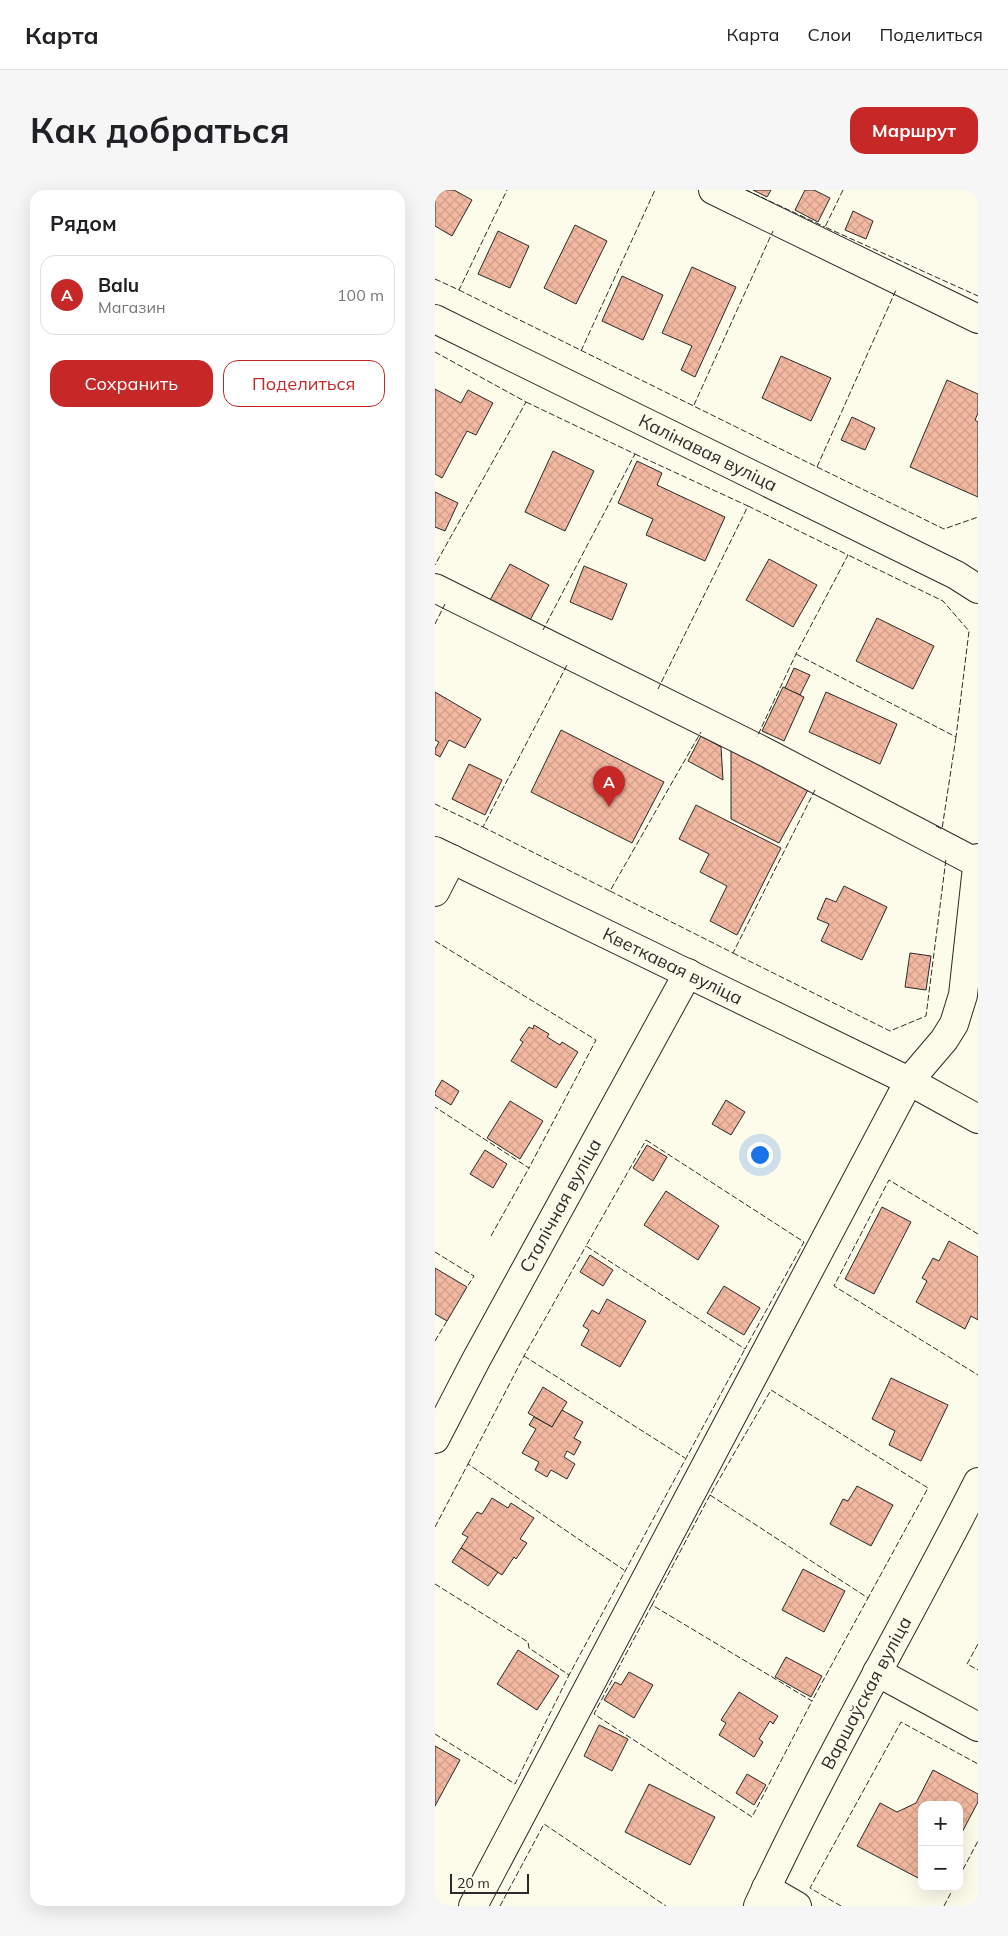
<!DOCTYPE html>
<html lang="ru">
<head>
<meta charset="utf-8">
<style>
  body { margin:0; font-family:Mulish,sans-serif; background:#f6f6f6; color:#202124 }
  .controls { position:absolute; right:15px; bottom:15px; display:grid; overflow:hidden; border-radius:10px; box-shadow:0 5px 20px #0002 }
  .controls button { width:45px; height:45px; display:grid; place-items:center; padding:0; border:0; border-bottom:1px solid #e0e0e0; background:#fff; color:#202124; font:25px sans-serif }
  .scale { position:absolute; left:15px; bottom:12px; width:79px; box-sizing:border-box; padding-left:5px; border:2px solid #2b2b2b; border-top:0; font-size:14px; line-height:18px; white-space:nowrap; color:#2b2b2b; -webkit-text-stroke:4px #fdfbea; paint-order:stroke }
  .you { position:absolute; left:324px; top:964px; width:18px; height:18px; margin:-12px; border:4px solid #fff; border-radius:50%; background:#1a73e8; box-shadow:0 0 0 8px #1a73e833 }
  .badge { display:grid; place-items:center; width:32px; height:32px; border-radius:50%; background:#c62828; color:#fff; font-size:16px; font-weight:700 }
  .pin { position:absolute; translate:-50% -41px; filter:drop-shadow(0 1px 2px #0008) }
  .pin::after { content:''; position:absolute; top:26px; width:18px; height:15px; background:inherit; clip-path:polygon(0 0,100% 0,50% 100%) }
  .list { margin:0; padding:0; list-style:none }
  h2 { display:flex; justify-content:space-between; align-items:center; height:65px; margin:0; padding:0 20px; font-size:21px }
  h2 small { font-size:16px; font-weight:400; color:#757577 }
  .list li { display:grid; grid-template-columns:32px 1fr auto; gap:15px; align-items:center; box-sizing:border-box; height:80px; margin:0 10px 10px; padding:0 10px; border:1px solid #e0e0e0; border-radius:15px }
  .list b { display:block; font-size:19px; white-space:nowrap }
  .list p { margin:0; font-size:16px; white-space:nowrap; color:#757577 }
  .list em { font-size:16px; font-style:normal; color:#757577 }
  .actions { display:flex; gap:10px; padding:15px 20px }
  .actions a { flex:1; padding:11px 0; border:1px solid #c62828; border-radius:15px; text-align:center; font-size:18px; color:#c62828 }
  .actions .main { background:#c62828; color:#fff }
  .map { position:relative; flex:none; width:543px; height:1716px; overflow:hidden; border-radius:15px }
  header { display:flex; align-items:center; gap:30px; box-sizing:border-box; height:70px; padding:0 25px; background:#fff; border-bottom:1px solid #e0e0e0 }
  header strong { font-size:24px }
  nav { display:flex; gap:28px; margin-inline-start:auto; font-size:18px }
  .intro { display:flex; align-items:center; justify-content:space-between; box-sizing:border-box; height:120px; padding:0 30px }
  h1 { margin:0; font-size:35px }
  .button { padding:12px 22px; border-radius:15px; background:#c62828; color:#fff; font-size:18px; font-weight:700 }
  main { display:flex; gap:30px; padding:0 30px }
  aside { flex:1; background:#fff; border-radius:15px; box-shadow:0 5px 20px #0002 }
  .map>svg:first-child { display:block }
</style>
</head>
<body>
<header>
<strong>Карта</strong>
<nav><a>Карта</a><a>Слои</a><a>Поделиться</a></nav>
</header>
<div class="intro"><h1>Как добраться</h1><a class="button">Маршрут</a></div>
<main>
<aside>
<h2>Рядом<small></small></h2>
<ul class="list">
<li><span class="badge">A</span><div><b>Balu</b><p>Магазин</p></div><em>100 m</em></li>
</ul>
<div class="actions"><a class="main">Сохранить</a><a>Поделиться</a></div>
</aside>
<div class="map">
<svg width="543" height="1716" viewBox="0 0 543 1716">
  <defs>
    <pattern id="building-cross-hatch" width="8" height="8" patternUnits="userSpaceOnUse" patternTransform="scale(1.25)"><rect width="8" height="8" fill="#f2b8a0"/><path d="M0 0l8 8M0 8l8-8" fill="none" stroke="#d09e8a"/></pattern>
  </defs>
  <rect width="100%" height="100%" fill="#fdfbea"/>
  <g fill="url(#building-cross-hatch)" stroke="#2b2b2b">
    <path d="M0,0H19L37,10L17,46L0,36Z"/>
    <path d="M318,0H336L332,7Z"/>
    <path d="M370,0H379L395,8L383,32L360,20Z"/>
    <path d="M418,21L438,31L431,49L410,40Z"/>
    <path d="M140,35L172,51L141,114L109,98Z"/>
    <path d="M63,41L94,56L75,98L43,84Z"/>
    <path d="M257,77L301,97L260,187L246,180L257,156L227,143Z"/>
    <path d="M187,86L228,105L208,150L167,131Z"/>
    <path d="M346,166L396,188L376,231L327,208Z"/>
    <path d="M512,190L543,204V223L540,230L543,232V307L475,277Z"/>
    <path d="M0,199L26,213L33,200L58,213L41,245L32,241L7,288L0,284Z"/>
    <path d="M417,227L440,238L430,260L406,250Z"/>
    <path d="M118,261L159,281L130,341L90,322Z"/>
    <path d="M202,271L227,283L222,295L290,327L270,371L211,345L218,329L183,313Z"/>
    <path d="M0,302L23,313L10,341L0,337Z"/>
    <path d="M334,369L382,395L358,437L311,410Z"/>
    <path d="M75,374L114,395L94,432L55,410Z"/>
    <path d="M149,376L192,394L177,430L135,412Z"/>
    <path d="M442,428L499,456L478,499L421,471Z"/>
    <path d="M359,478L375,485L365,505L350,498Z"/>
    <path d="M348,497L369,507L349,551L327,541Z"/>
    <path d="M0,502L46,529L30,558L14,550L5,567L0,564V559L4,552L0,550Z"/>
    <path d="M391,502L462,534L445,574L374,542Z"/>
    <path d="M126,540L229,592L197,653L96,602Z"/>
    <path d="M266,546L286,557L288,590L253,571Z"/>
    <path d="M296,557L374,598L344,653L296,629Z"/>
    <path d="M34,574L67,590L50,625L17,609Z"/>
    <path d="M261,615L346,658L302,745L275,731L292,696L265,682L274,664L244,649Z"/>
    <path d="M409,696L452,717L427,770L386,751L394,734L382,729L391,708L401,712Z"/>
    <path d="M475,763L496,766L491,800L470,797Z"/>
    <path d="M99,835L114,844L112,847L125,855L127,852L143,862L121,898L76,871L88,852L85,850L94,837L98,839Z"/>
    <path d="M7,890L24,901L16,915L0,905V902Z"/>
    <path d="M291,910L310,922L296,945L277,934Z"/>
    <path d="M75,911L108,931L85,969L52,948Z"/>
    <path d="M212,955L232,967L218,991L198,978Z"/>
    <path d="M50,960L72,974L58,998L35,984Z"/>
    <path d="M231,1001L284,1036L263,1070L209,1035Z"/>
    <path d="M447,1017L476,1032L439,1104L410,1089Z"/>
    <path d="M514,1051L543,1067V1130L536,1126L530,1139L481,1112L492,1091L487,1088L498,1068L504,1071Z"/>
    <path d="M155,1065L178,1080L168,1096L145,1082Z"/>
    <path d="M0,1078L32,1097L12,1131L0,1124Z"/>
    <path d="M289,1096L325,1118L309,1145L272,1123Z"/>
    <path d="M172,1109L211,1131L185,1177L146,1155L154,1140L148,1136L157,1120L164,1124Z"/>
    <path d="M456,1188L513,1215L486,1271L454,1255L460,1241L437,1229Z"/>
    <path d="M108,1197L132,1212L117,1237L93,1223Z"/>
    <path d="M127,1220L148,1232L139,1248L146,1252L139,1265L132,1261L129,1267L140,1274L132,1289L116,1280L112,1287L100,1280L104,1272L87,1263L101,1239L94,1235L99,1227L117,1237Z"/>
    <path d="M422,1296L458,1315L436,1356L395,1334L408,1309L413,1311Z"/>
    <path d="M57,1308L73,1318L76,1313L99,1328L85,1349L92,1353L81,1369L79,1367L67,1385L26,1358L33,1347L27,1344L42,1322L47,1324Z"/>
    <path d="M26,1358L63,1382L53,1396L17,1372Z"/>
    <path d="M368,1379L410,1401L389,1442L347,1420Z"/>
    <path d="M83,1460L124,1486L102,1520L62,1494Z"/>
    <path d="M351,1467L387,1486L376,1507L340,1487Z"/>
    <path d="M194,1482L218,1495L199,1528L169,1510L180,1492L186,1495Z"/>
    <path d="M304,1502L343,1526L338,1534L335,1531L324,1549L328,1552L319,1567L284,1545L291,1533L286,1530Z"/>
    <path d="M164,1535L193,1549L177,1581L149,1566Z"/>
    <path d="M0,1556L25,1570L0,1616Z"/>
    <path d="M498,1580L543,1604V1612L524,1648V1615H487V1690L422,1656L445,1613L462,1622L481,1613Z"/>
    <path d="M312,1584L331,1595L319,1615L301,1603Z"/>
    <path d="M214,1594L280,1627L255,1675L190,1642Z"/>
  </g>
  <g fill="none" stroke-linecap="round" stroke-linejoin="round">
    <g stroke="#2b2b2b" stroke-width="30">
      <g id="minor">
        <path d="M278,0L543,129"/>
        <path id="s1" d="M0,129L521,385L543,399"/>
        <path d="M0,398L328,561L542,673"/>
        <path id="s2" d="M0,661L474,891L543,929"/>
        <path d="M0,702L17,669"/>
        <path id="s3" d="M0,1249L41,1170L253,783"/>
        <path d="M442,1482L543,1537"/>
        <path d="M331,1698L362,1716"/>
        <path d="M38,1716L474,891L509,850L519,834L528,805L543,668"/>
        <path id="s4" d="M323,1716C390,1572 471,1434 543,1292"/>
      </g>
    </g>
    <use href="#minor" stroke="#fdfbea" stroke-width="28"/>
    <g stroke="#2b2b2b" stroke-width="1" stroke-dasharray="6 2.5" stroke-linecap="butt">
      <path d="M311,0L390,37"/>
      <path d="M408,0L390,37L543,106"/>
      <path d="M0,89L24,100L72,0"/>
      <path d="M24,100L382,277L461,100"/>
      <path d="M146,161L220,0"/>
      <path d="M0,162L91,212L0,375"/>
      <path d="M91,212L200,264L108,440"/>
      <path d="M259,215L338,41"/>
      <path d="M200,264L313,316L223,499"/>
      <path d="M382,277L509,339L543,327"/>
      <path d="M313,316L413,365L361,464L322,547"/>
      <path d="M0,434L10,414"/>
      <path d="M361,464L521,547L534,441L508,411L413,365"/>
      <path d="M0,614L48,637L132,475"/>
      <path d="M501,636L507,639L521,547"/>
      <path d="M48,637L175,701L266,542"/>
      <path d="M175,701L298,763L380,600"/>
      <path d="M0,751L161,850L94,978L0,917"/>
      <path d="M298,763L455,841L491,826L511,669"/>
      <path d="M211,950L369,1052L310,1159L151,1056Z"/>
      <path d="M543,1044L454,990L399,1096L543,1185"/>
      <path d="M56,1046L94,978"/>
      <path d="M0,1062L39,1086L32,1097"/>
      <path d="M0,1151L12,1131"/>
      <path d="M89,1166L250,1268"/>
      <path d="M336,1200L493,1298L433,1408L275,1305Z"/>
      <path d="M33,1274L89,1166L151,1056"/>
      <path d="M275,1305L217,1415L377,1511L433,1408"/>
      <path d="M0,1337L33,1274L189,1380"/>
      <path d="M0,1394L93,1452L94,1458L134,1485L310,1159"/>
      <path d="M217,1415L159,1524L317,1627L377,1511"/>
      <path d="M543,1454L532,1474L543,1480"/>
      <path d="M0,1544L80,1594L134,1485"/>
      <path d="M524,1687L543,1651"/>
      <path d="M65,1716L109,1634L231,1716"/>
      <path d="M406,1716L375,1698L466,1532L543,1574"/>
      <path d="M509,1716L519,1697"/>
    </g>
  </g>
  <g text-anchor="middle" stroke-width="4" stroke-linejoin="round" paint-order="stroke">
    <g font-size="18" fill="#2b2b2b" stroke="#fdfbea">
      <text dy="6" stroke="none"><textPath href="#s1" startOffset="304">Калінавая вуліца</textPath></text>
      <text dy="6" stroke="none"><textPath href="#s2" startOffset="264">Кветкавая вуліца</textPath></text>
      <text dy="6" stroke="none"><textPath href="#s3" startOffset="265">Сталічная вуліца</textPath></text>
      <text dy="6" stroke="none"><textPath href="#s4" startOffset="239">Варшаўская вуліца</textPath></text>
    </g>
  </g>
</svg>
<div class="controls">
<button>+</button>
<button>−</button>
</div>
<div class="scale">20 m</div>
<div class="you"></div>
<div class="pin badge" style="left:174px;top:617px">A</div>
</div>
</main>
</body>
</html>
